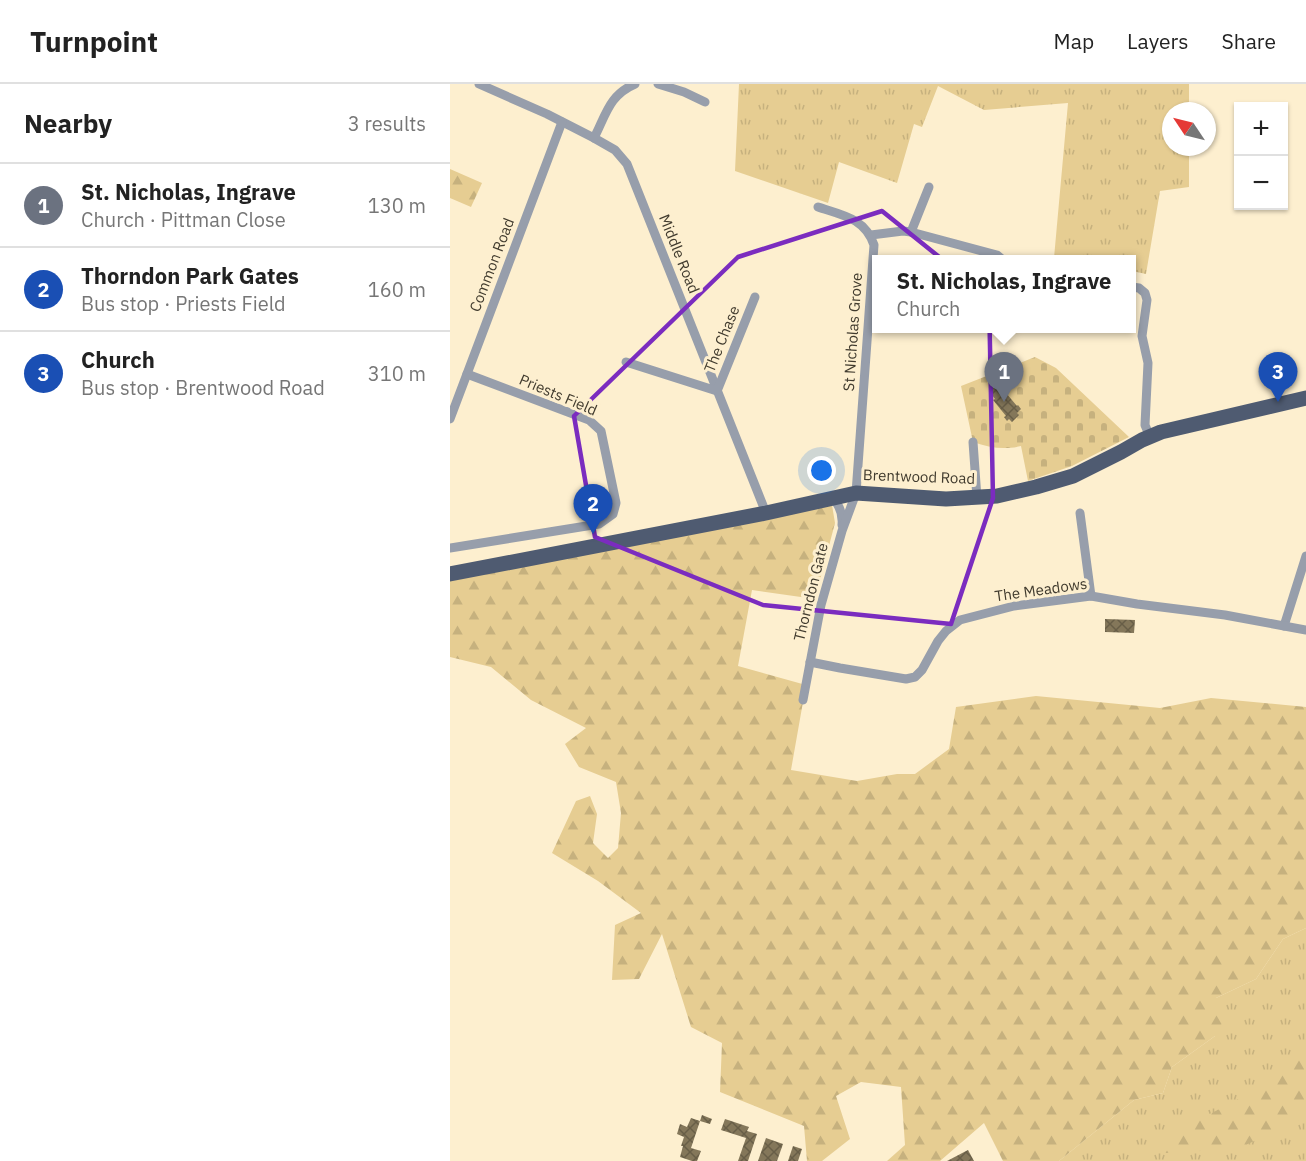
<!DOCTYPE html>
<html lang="en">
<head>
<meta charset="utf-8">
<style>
  body { margin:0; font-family:"IBM Plex Sans",sans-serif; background:#f6f6f6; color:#222 }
  .controls { position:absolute; right:18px; top:18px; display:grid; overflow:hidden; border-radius:0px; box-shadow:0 2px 4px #0004 }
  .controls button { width:54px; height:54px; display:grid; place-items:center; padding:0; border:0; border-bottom:2px solid #e0e0e0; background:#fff; color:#222; font:30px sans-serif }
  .compass { position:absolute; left:712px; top:18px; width:54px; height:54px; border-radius:50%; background:#fff; box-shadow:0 2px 4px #0004; rotate:305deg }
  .you { position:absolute; left:372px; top:387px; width:21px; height:21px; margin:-15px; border:4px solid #fff; border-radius:50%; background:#1a73e8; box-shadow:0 0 0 9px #1a73e833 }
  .badge { display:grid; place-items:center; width:39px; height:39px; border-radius:50%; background:#111827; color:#fff; font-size:20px; font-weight:700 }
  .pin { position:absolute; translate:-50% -50px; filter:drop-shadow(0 2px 3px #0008) }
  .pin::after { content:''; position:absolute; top:32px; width:21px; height:18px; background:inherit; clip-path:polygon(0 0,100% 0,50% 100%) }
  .popup { position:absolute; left:422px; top:171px; width:264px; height:78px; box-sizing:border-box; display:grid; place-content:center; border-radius:0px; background:#fff; filter:drop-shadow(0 2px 4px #0005); font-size:20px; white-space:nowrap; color:#767676 }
  .popup b { font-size:22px; color:#222 }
  .popup::after { content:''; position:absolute; left:50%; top:100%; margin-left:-12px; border:12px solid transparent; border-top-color:#fff }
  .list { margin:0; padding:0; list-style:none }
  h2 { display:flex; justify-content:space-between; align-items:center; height:78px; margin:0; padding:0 24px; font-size:26px }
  h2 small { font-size:20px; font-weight:400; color:#767676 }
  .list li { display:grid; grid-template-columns:39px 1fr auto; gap:18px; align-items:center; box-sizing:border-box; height:84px; padding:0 24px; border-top:2px solid #e0e0e0 }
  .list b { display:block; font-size:22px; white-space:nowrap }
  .list p { margin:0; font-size:20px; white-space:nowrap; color:#767676 }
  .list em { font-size:20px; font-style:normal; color:#767676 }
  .map { position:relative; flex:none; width:856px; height:1077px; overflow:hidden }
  header { display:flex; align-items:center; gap:36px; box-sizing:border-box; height:84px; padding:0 30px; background:#fff; border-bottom:2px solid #e0e0e0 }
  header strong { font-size:28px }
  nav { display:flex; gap:33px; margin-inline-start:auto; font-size:21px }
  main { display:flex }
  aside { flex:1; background:#fff }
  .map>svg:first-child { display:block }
</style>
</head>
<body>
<header>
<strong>Turnpoint</strong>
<nav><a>Map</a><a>Layers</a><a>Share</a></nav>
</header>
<main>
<aside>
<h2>Nearby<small>3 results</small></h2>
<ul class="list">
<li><span class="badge" style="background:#6b7280">1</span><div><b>St. Nicholas, Ingrave</b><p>Church · Pittman Close</p></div><em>130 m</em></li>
<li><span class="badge" style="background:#1a4fb4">2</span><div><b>Thorndon Park Gates</b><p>Bus stop · Priests Field</p></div><em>160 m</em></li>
<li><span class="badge" style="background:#1a4fb4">3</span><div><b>Church</b><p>Bus stop · Brentwood Road</p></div><em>310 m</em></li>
</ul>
</aside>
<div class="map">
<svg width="856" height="1077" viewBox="0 0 856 1077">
  <defs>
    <pattern id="grass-tufts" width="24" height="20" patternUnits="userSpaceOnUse" patternTransform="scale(1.5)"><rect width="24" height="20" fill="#e6cd92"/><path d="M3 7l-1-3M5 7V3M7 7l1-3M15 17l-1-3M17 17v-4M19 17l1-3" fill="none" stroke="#c6b17e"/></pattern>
    <pattern id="forest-firs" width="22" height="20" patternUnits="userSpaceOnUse" patternTransform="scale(1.5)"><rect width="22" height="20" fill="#e6cd92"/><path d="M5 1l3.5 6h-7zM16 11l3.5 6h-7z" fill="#c6b17e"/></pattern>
    <pattern id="cemetery-stones" width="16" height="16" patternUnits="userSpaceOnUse" patternTransform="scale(1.5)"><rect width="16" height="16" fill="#e6cd92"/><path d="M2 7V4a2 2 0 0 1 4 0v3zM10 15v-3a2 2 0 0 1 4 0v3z" fill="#c6b17e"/></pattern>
    <pattern id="building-cross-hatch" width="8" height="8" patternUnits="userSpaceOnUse" patternTransform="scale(1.5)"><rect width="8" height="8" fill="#84775a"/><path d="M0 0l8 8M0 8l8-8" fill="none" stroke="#685e47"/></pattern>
  </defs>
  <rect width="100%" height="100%" fill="#fdefcf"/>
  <g fill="url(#grass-tufts)">
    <path d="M289,0H739V27H721V63H739V103L710,107L696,190L682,187V176H614L604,174L618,19L534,26L488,2L472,43L464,40L447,99L389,78L378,119L285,87Z"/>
    <path d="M856,844V1077H609L684,1016L713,1009L722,983L765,952L766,914L806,895L833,855Z"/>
  </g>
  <g fill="url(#forest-firs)">
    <path d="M0,85L32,99L21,123L0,114Z"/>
    <path d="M381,415L385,439L365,515L302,506L288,582L356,601L341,686L407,697L447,690H465L499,665L506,623L586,612L710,624L761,614L856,623V844L833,855L806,895L766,914L774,936L765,952L722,983L713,1009L684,1016L609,1077H553L534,1039L490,1077H437L455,1061L451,1003L411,998L386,1012L400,1055L372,1077H357L354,1042L270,1008L272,959L241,943L212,850L189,895L162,896L165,841L191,829L148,797L102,769L126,717L140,712L147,730L143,759L158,774L168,764L171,729L166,698L129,683L115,660L136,644L81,616L41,583L0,573V490Z"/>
    <path d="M856,970V1033L787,1065L715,1069L728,1045L774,1023L827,993Z"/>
  </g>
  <path fill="url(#cemetery-stones)" d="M585,273L606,284L679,353L622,382L578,397L571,362C554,366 540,364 523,358L511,302Z"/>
  <g fill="url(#building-cross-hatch)">
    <path d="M548,300L552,304L554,302L558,307L556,309L567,322L568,321L571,325L567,329L569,331L562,338L559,335L557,337L554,333L556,332L543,316L545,315L539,307Z"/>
    <path d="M655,535L685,536L684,549L655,548Z"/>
    <path d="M252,1031L262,1035L260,1040L250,1037L241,1064L251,1067L247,1077H242L230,1073L233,1062H231L234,1053L227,1050L230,1040L237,1043L241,1034L250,1037Z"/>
    <path d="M275,1035L299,1043L297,1047L307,1050L298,1077H288L296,1054L271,1046Z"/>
    <path d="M316,1054L333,1060L327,1077H308Z"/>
    <path d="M343,1062L352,1065L348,1077H338Z"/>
    <path d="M518,1066L524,1077H497Z"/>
  </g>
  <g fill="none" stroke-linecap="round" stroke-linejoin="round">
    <g stroke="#979eab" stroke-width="9">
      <path d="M29,0L97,30L144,54L165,66L177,80L316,429"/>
      <path d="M208,0L234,8L255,18"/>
      <path d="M144,54C156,31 159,11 185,0"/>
      <path d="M461,148L479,103"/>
      <path d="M421,151L453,147L461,148L547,171L553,176"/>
      <path d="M682,203L689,204L695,209L697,216L692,252L698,279L695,341L700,353"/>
      <path d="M176,278L267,307L305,213"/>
      <path d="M0,335L112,38"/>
      <path d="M523,358L527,414"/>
      <path d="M383,414C390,422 393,431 392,441"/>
      <path d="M630,429L641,512"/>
      <path d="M0,464L149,440L163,430L166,419L151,347L139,336L17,290"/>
      <path d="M834,542L856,472"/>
      <path d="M360,578L390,584L456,595L465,593L472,586L488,557L496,547L510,536L564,522L641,512L687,520L775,531L856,546"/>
      <path d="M353,616L371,521L392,447L406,409L424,161C415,134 392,131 368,123"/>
    </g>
    <path stroke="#4f5b71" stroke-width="15" d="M0,490L316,429L406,409L496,415L547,412L586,403L623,392L671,368L692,356L711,348L856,314"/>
  </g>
  <path fill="none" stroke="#7b2cbf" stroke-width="4.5" stroke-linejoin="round" d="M432,127L539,213L543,414L501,540L313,521L145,453L124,332L288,173Z"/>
  <g text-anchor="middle" stroke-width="6" stroke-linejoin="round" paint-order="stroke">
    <g font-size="15" fill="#413b2e" stroke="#fdefcf">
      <text transform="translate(229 170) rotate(68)" y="5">Middle Road</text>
      <text transform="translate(42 181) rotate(-69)" y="5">Common Road</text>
      <text transform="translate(403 248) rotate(-86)" y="5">St Nicholas Grove</text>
      <text transform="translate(272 255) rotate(-68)" y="5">The Chase</text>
      <text transform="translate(108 311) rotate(23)" y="5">Priests Field</text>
      <text transform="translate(469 393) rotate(2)" y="5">Brentwood Road</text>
      <text transform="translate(591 506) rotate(-8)" y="5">The Meadows</text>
      <text transform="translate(361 508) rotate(-76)" y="5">Thorndon Gate</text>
    </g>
  </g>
</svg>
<div class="controls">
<button>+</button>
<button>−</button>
</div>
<svg class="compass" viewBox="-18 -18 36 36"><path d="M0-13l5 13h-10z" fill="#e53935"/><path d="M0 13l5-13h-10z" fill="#767676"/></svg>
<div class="you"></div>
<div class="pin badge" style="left:554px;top:318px;background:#6b7280">1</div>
<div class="popup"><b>St. Nicholas, Ingrave</b>Church</div>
<div class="pin badge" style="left:143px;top:450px;background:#1a4fb4">2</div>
<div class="pin badge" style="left:828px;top:318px;background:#1a4fb4">3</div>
</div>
</main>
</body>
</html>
